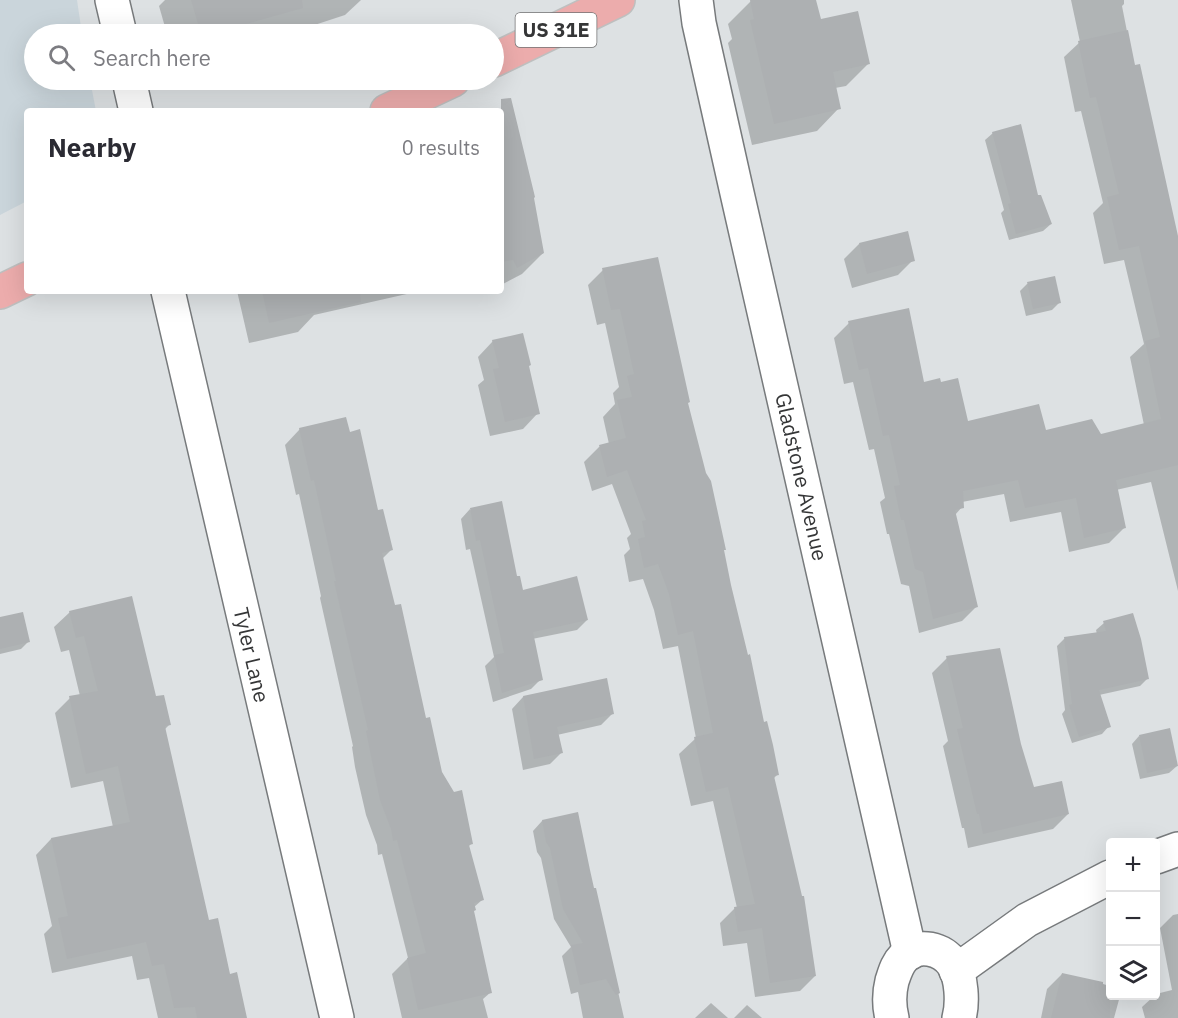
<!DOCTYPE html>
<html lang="en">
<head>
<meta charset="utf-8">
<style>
  body { margin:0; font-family:"IBM Plex Sans",sans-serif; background:#f7f7f7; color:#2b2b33 }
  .controls { position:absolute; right:18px; bottom:18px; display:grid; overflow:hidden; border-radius:6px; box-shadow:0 6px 24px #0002 }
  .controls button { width:54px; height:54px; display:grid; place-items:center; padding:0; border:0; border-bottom:2px solid #e1e1e2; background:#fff; color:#2b2b33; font:30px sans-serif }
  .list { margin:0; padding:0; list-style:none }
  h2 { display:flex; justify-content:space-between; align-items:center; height:78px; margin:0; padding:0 24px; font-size:26px }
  h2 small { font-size:20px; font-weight:400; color:#7c7c81 }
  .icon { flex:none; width:33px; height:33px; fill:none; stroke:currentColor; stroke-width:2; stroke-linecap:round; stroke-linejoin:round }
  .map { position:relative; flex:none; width:1178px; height:1018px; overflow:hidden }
  .search { position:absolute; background:#fff; box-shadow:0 6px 24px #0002; left:24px; top:24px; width:480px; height:66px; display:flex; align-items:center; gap:15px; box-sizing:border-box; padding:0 21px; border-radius:33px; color:#7c7c81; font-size:22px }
  .panel { position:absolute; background:#fff; box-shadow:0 6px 24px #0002; left:24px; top:108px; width:480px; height:186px; border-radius:6px }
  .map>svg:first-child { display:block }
</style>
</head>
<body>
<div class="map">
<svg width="1178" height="1018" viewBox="0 0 1178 1018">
  <rect width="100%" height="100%" fill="#dde1e3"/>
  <path fill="#cad5db" d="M0,0H77L82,34H34V80H90L96,111H27V201L0,215Z"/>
  <g fill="#0003">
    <path d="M165,0H361L345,15L287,34H167L159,6Z"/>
    <path d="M756,0H815L820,21L868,64L846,86L835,88L839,108L817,131L752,145L728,43L732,39L728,24L751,1Z"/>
    <path d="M1071,0H1124V4L1122,6L1134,67L1178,245V591L1151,482L1116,490L1124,528L1109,543L1069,552L1061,512L1010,522L1004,494L962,502V507L955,515L977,606L962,621L919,633L909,586L901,584L889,534H887L880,502L885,498L874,449L869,450L853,382L844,384L834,338L849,323L922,384L967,423L1044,432L1101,436L1144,425L1130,357L1144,344L1124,260L1104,264L1093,213L1103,203L1081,111L1075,112L1064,57L1080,42Z"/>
    <path d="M501,131L543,253L522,274L501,285Z"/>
    <path d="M993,133L1037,197L1051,224L1043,231L1009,240L1001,213L1004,210L985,140Z"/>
    <path d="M859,244L913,260L898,275L852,288L844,259Z"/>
    <path d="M603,270L687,404L763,724L777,775L773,779L815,976L800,991L755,997L747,943L723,946L720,923L735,908H737L713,801L691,806L679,754L696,738L678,646L663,649L654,610L643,579L629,582L624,555L630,549L627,538L631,534L612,484L592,491L584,462L599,447L609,444L603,417L615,404L613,393L619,387L605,323L597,325L588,285Z"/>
    <path d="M1054,278L1059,303L1052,310L1026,316L1020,291L1027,284Z"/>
    <path d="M237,291H420L314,315L298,332L249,343Z"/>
    <path d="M493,341L528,367L538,413L523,429L490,436L478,385L484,380L478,357Z"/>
    <path d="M300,429L377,512L391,550L382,559L425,719L440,772L472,843L468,847L482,900L473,908L472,912L491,992L483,999L488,1018H402L392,974L408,958L382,854L378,855L377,845L366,815L355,767L352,747L353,746L320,598L321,596L299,494L296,495L285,445Z"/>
    <path d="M470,509L516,578L522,592L587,620L577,630L532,639L541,679L531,689L493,702L485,666L494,657L470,549L466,550L461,519Z"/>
    <path d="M70,612L155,698L169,725L164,730L208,922L245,1018H158L149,978L137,980L132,956L52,973L44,934L52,926L36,855L51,839L113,827L103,781L71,788L55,713L70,698L80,696L69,650L61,652L54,627Z"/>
    <path d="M0,619L28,642L21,649L0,654Z"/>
    <path d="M1104,623L1147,679L1140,686L1099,695L1109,726L1102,734L1072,743L1062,714L1065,710L1057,646L1064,639L1097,634L1096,630Z"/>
    <path d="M947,658L1019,744L1033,789L1068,814L1053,829L968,848L964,828H962L943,746L948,741L932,673Z"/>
    <path d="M523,697L613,713L601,725L557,735L561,753L550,764L523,770L512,709Z"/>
    <path d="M1139,736L1177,766L1169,773L1140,779L1132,744Z"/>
    <path d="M577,814L593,890H595L624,1018H583L578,992L571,994L562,956L571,947L554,919L541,858L537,852L533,831L542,821Z"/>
    <path d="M1178,914V1018H1145L1142,1007L1154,996H1156V994L1172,990L1160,928L1173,915Z"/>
    <path d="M1062,974L1110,988V996H1120L1114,1018H1041L1047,989Z"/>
    <path d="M711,1003L728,1018H695Z"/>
    <path d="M747,1005L762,1018H734Z"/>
  </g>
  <g fill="#adb0b2">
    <path d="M191,0H302L303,8L210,34H201Z"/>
    <path d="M750,0H816L821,19L858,11L870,64L833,72L841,109L774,124L750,20L754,19Z"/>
    <path d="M1128,30L1135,65L1140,64L1178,236V465L1116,480L1126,528L1084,538L1076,498L1025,508L1018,480L963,491L964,508L955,510L978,607L933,619L923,572L915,569L904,520H901L894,486L900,485L889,435L883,436L868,368L859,370L848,321L909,308L924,382L940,378L941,382L958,378L968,421L1039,404L1046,430L1092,419L1101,434L1161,419L1145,341L1160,337L1139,246L1119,250L1107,197L1119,194L1096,97L1090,98L1078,41Z"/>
    <path d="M511,98L535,197L534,198L544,253L517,268L513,260L501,262V99Z"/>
    <path d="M1021,124L1038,195H1041L1052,224L1016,234L1008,204L1011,203L992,132Z"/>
    <path d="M908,231L915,261L867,274L859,243Z"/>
    <path d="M658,257L690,402L688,403L706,473L711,481L726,550H724L731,585L748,655L750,654L764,722L767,721L773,745L779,775L774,776L802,896H804L816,976L770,983L762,928L738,932L734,907L755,904L728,787L706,792L694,737L713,733L693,631L678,635L669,594L658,564L644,568L638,539L645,537L642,521L646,520L627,470L607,477L599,445L626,438L617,400L632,397L627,376L634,374L620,309L611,310L602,268Z"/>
    <path d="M1055,276L1061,303L1033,309L1027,282Z"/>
    <path d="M262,291H360L361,302L269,323Z"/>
    <path d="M523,333L531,365L529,366L540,414L505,422L493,369L499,368L492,340Z"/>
    <path d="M346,417L350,432L360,429L378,510L383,509L393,550L382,553L395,605L401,604L426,718L430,717L442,772L454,792L462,790L473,844L469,845L484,900L474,903L476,910L474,911L492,993L418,1010L407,958L426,953L397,840L393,841L391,829L380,800L370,751L366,731L368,730L334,581H336L314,480L311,481L299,428Z"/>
    <path d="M502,501L517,576H520L523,590L577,576L588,620L533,632L543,680L502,693L494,655L504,653L480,540L476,541L470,508Z"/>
    <path d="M132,596L156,696L164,695L171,725L165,726L166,731L209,920L218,918L230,974L237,972L247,1018H197L195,1007L174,1008L164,964L152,966L146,942L67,959L58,918L68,916L51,838L130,822L118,766L86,774L69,696L98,691L84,636L76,638L69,611Z"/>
    <path d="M23,612L30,642L0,649V617Z"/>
    <path d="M1133,613L1141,639L1149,679L1099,690L1111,727L1079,737L1069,705L1072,704L1064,637L1106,631L1103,621Z"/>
    <path d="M1000,648L1021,744L1034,787L1062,781L1069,814L983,834L979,814H977L957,729L963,728L946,656Z"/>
    <path d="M607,678L614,714L557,727L563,753L534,759L523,696Z"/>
    <path d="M1170,728L1178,766L1147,773L1139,735Z"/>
    <path d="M578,812L590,870L594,888H596L620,993L616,995L606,979L580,985L571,945L583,943L563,909L550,848L546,842L542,820Z"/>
    <path d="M1062,973L1103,982V984L1110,986V1018H1051Z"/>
  </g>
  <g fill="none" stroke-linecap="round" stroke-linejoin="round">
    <g stroke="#777a7c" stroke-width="36">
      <g id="minor">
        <path d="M112,0L120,34"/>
        <path d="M696,0L699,23L737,193L910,953"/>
        <path d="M129,80L136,111"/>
        <path d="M168,291L337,1018"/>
        <path d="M1156,857L1178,849"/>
        <path d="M956,971L1027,920L1110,877"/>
        <path d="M892,1018C889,1006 889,993 892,981C895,972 897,964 904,957C918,942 943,949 953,964C962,977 963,1003 959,1018"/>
      </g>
    </g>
    <g stroke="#bebfbf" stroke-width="36">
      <g id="primary">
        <path d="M494,60L618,0"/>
        <path d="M387,111L453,80"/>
        <path d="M0,292L27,279"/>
      </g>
    </g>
    <use href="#minor" stroke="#fff" stroke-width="33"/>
    <use href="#primary" stroke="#ecacac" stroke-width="33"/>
  </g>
  <g text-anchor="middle" stroke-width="5" stroke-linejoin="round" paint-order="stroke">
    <rect fill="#fff" stroke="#727273" stroke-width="1.5" x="515.5" y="13" width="81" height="34" rx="4.5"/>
    <g font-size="20" font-weight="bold" fill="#353637">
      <text x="556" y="37">US 31E</text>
    </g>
    <g font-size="21" fill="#353637" stroke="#fff">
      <text transform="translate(801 477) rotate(77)" y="7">Gladstone Avenue</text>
      <text transform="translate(251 655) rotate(77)" y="7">Tyler Lane</text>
    </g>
  </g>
</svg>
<div class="controls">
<button>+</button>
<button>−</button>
<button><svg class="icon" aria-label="layers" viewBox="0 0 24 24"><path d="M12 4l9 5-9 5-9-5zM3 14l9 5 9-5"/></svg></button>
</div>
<div class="search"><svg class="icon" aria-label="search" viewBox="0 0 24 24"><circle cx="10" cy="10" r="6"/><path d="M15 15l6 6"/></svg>Search here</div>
<section class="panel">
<h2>Nearby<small>0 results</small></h2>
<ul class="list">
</ul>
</section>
</div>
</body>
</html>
